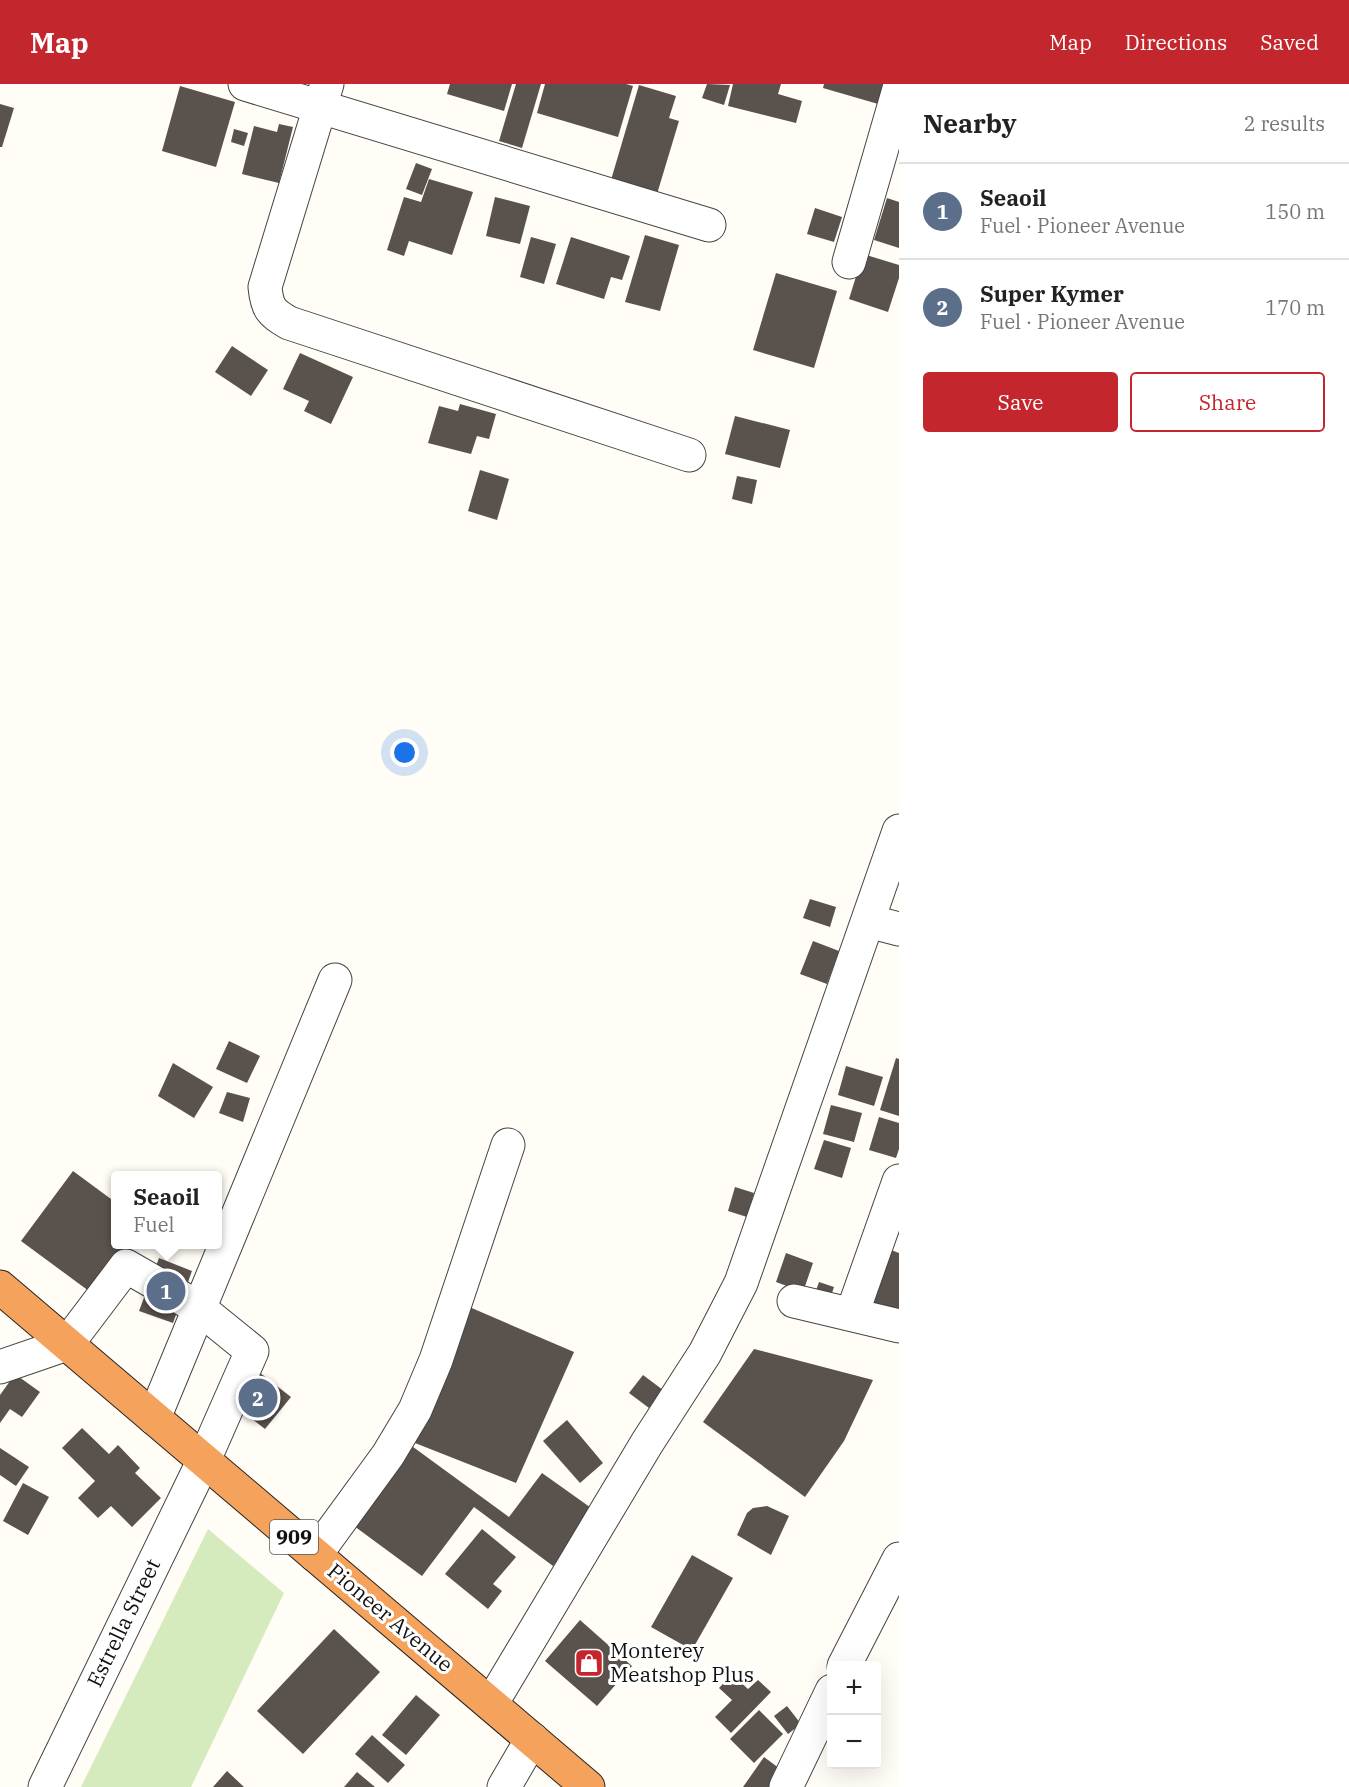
<!DOCTYPE html>
<html lang="en">
<head>
<meta charset="utf-8">
<style>
  body { margin:0; font-family:"IBM Plex Serif",serif; background:#f6f6f6; color:#222 }
  .controls { position:absolute; right:18px; bottom:18px; display:grid; overflow:hidden; border-radius:6px; box-shadow:0 6px 24px #0002 }
  .controls button { width:54px; height:54px; display:grid; place-items:center; padding:0; border:0; border-bottom:2px solid #e0e0e0; background:#fff; color:#222; font:30px sans-serif }
  .you { position:absolute; left:405px; top:669px; width:21px; height:21px; margin:-15px; border:4px solid #fff; border-radius:50%; background:#1a73e8; box-shadow:0 0 0 9px #1a73e833 }
  .badge { display:grid; place-items:center; width:39px; height:39px; border-radius:50%; background:#c4262e; color:#fff; font-size:20px; font-weight:700 }
  .pin { position:absolute; translate:-50% -50%; border:3px solid #fff; box-shadow:0 2px 6px #0006 }
  .popup { position:absolute; left:111px; top:1087px; width:111px; height:78px; box-sizing:border-box; display:grid; place-content:center; border-radius:6px; background:#fff; filter:drop-shadow(0 2px 4px #0005); font-size:20px; white-space:nowrap; color:#767676 }
  .popup b { font-size:22px; color:#222 }
  .popup::after { content:''; position:absolute; left:50%; top:100%; margin-left:-12px; border:12px solid transparent; border-top-color:#fff }
  .list { margin:0; padding:0; list-style:none }
  h2 { display:flex; justify-content:space-between; align-items:center; height:78px; margin:0; padding:0 24px; font-size:26px }
  h2 small { font-size:20px; font-weight:400; color:#767676 }
  .list li { display:grid; grid-template-columns:39px 1fr auto; gap:18px; align-items:center; box-sizing:border-box; height:96px; padding:0 24px; border-top:2px solid #e0e0e0 }
  .list b { display:block; font-size:22px; white-space:nowrap }
  .list p { margin:0; font-size:20px; white-space:nowrap; color:#767676 }
  .list em { font-size:20px; font-style:normal; color:#767676 }
  .actions { display:flex; gap:12px; padding:18px 24px }
  .actions a { flex:1; padding:14px 0; border:2px solid #c4262e; border-radius:6px; text-align:center; font-size:21px; color:#c4262e }
  .actions .main { background:#c4262e; color:#fff }
  .map { position:relative; flex:none; width:899px; height:1703px; overflow:hidden }
  header { display:flex; align-items:center; gap:36px; box-sizing:border-box; height:84px; padding:0 30px; background:#c4262e; color:#fff }
  header strong { font-size:28px }
  nav { display:flex; gap:33px; margin-inline-start:auto; font-size:21px }
  main { display:flex }
  aside { flex:1; background:#fff }
  .map>svg:first-child { display:block }
</style>
</head>
<body>
<header>
<strong>Map</strong>
<nav><a>Map</a><a>Directions</a><a>Saved</a></nav>
</header>
<main>
<div class="map">
<svg width="899" height="1703" viewBox="0 0 899 1703">
  <rect width="100%" height="100%" fill="#fffdf5"/>
  <path fill="#d5ebbd" d="M208,1445L284,1509L191,1703H81Z"/>
  <g fill="#5a524d">
    <path d="M450,0H512L504,27L447,10Z"/>
    <path d="M516,0H541L522,64L499,57Z"/>
    <path d="M545,0H626L633,2L618,53L537,29Z"/>
    <path d="M707,0L730,1L724,21L702,14Z"/>
    <path d="M733,0H781L778,10L802,17L796,39L728,22Z"/>
    <path d="M824,0H891L885,22L823,4Z"/>
    <path d="M639,1L676,12L669,34L679,37L657,110L611,96Z"/>
    <path d="M180,2L235,18L216,83L162,67Z"/>
    <path d="M0,20L14,24L2,63H0Z"/>
    <path d="M279,40L293,43L279,99L242,90L254,42L277,48Z"/>
    <path d="M234,45L248,49L244,62L231,58Z"/>
    <path d="M416,79L432,85L422,111L406,105Z"/>
    <path d="M429,95L473,108L452,171L409,157L404,172L387,166L404,113L421,118Z"/>
    <path d="M495,113L530,122L520,160L486,152Z"/>
    <path d="M887,114L899,118V164L874,156Z"/>
    <path d="M815,124L842,133L834,158L807,150Z"/>
    <path d="M645,151L679,161L660,227L625,218Z"/>
    <path d="M531,153L556,160L544,200L520,193Z"/>
    <path d="M571,153L630,172L622,196L611,193L604,215L556,200Z"/>
    <path d="M863,170L899,181V194L888,228L849,215Z"/>
    <path d="M776,189L837,207L814,284L753,266Z"/>
    <path d="M232,262L268,286L251,312L215,288Z"/>
    <path d="M300,269L353,293L331,340L304,327L309,317L283,305Z"/>
    <path d="M460,320L496,330L489,355L477,352L471,370L428,359L439,322L458,327Z"/>
    <path d="M735,332L790,346L780,384L725,370Z"/>
    <path d="M480,386L509,395L497,436L468,427Z"/>
    <path d="M737,392L757,396L752,420L732,415Z"/>
    <path d="M810,815L836,823L830,843L803,834Z"/>
    <path d="M813,857L839,867L827,900L800,890Z"/>
    <path d="M229,957L260,972L247,999L216,985Z"/>
    <path d="M896,974L899,975V1032L880,1026Z"/>
    <path d="M173,979L213,1003L194,1034L158,1012Z"/>
    <path d="M846,982L883,993L874,1022L838,1011Z"/>
    <path d="M227,1008L250,1014L243,1038L219,1029Z"/>
    <path d="M831,1021L862,1029L854,1058L823,1050Z"/>
    <path d="M879,1033L899,1039V1065L896,1074L869,1066Z"/>
    <path d="M824,1056L851,1064L842,1094L814,1085Z"/>
    <path d="M73,1087L115,1118V1160H135L97,1213L21,1157Z"/>
    <path d="M735,1103L754,1109L747,1133L728,1127Z"/>
    <path d="M891,1166L899,1169V1232L869,1219Z"/>
    <path d="M786,1169L813,1179L803,1208L776,1198Z"/>
    <path d="M159,1174L192,1187L173,1239L139,1227Z"/>
    <path d="M819,1198L834,1203L829,1218L814,1212Z"/>
    <path d="M467,1222L574,1268L516,1399L415,1359Z"/>
    <path d="M754,1265L873,1296L844,1357L805,1413L703,1338Z"/>
    <path d="M251,1282L291,1313L265,1345L225,1314Z"/>
    <path d="M15,1290L40,1308L22,1333L10,1325L0,1339V1311Z"/>
    <path d="M643,1291L663,1306L649,1324L629,1309Z"/>
    <path d="M567,1336L603,1379L580,1399L543,1357Z"/>
    <path d="M82,1344L109,1370L118,1361L140,1384L135,1389L161,1414L132,1443L111,1422L98,1434L78,1414L95,1397L62,1364Z"/>
    <path d="M409,1360L509,1433L542,1389L594,1426L553,1482L474,1423L422,1492L350,1439Z"/>
    <path d="M0,1364L29,1383L16,1402L0,1391Z"/>
    <path d="M23,1399L49,1413L28,1451L3,1437Z"/>
    <path d="M767,1422L789,1432L771,1471L737,1451L747,1429L753,1424Z"/>
    <path d="M482,1445L516,1473L493,1500L502,1507L488,1525L445,1490Z"/>
    <path d="M692,1471L733,1494L692,1566L651,1543Z"/>
    <path d="M580,1536L632,1582L597,1622L545,1577Z"/>
    <path d="M334,1545L380,1588L303,1670L257,1627Z"/>
    <path d="M732,1590L748,1605L758,1596L771,1608L731,1649L715,1633L732,1616L719,1604Z"/>
    <path d="M416,1611L440,1631L406,1671L382,1651Z"/>
    <path d="M787,1622L801,1640L788,1650L774,1632Z"/>
    <path d="M759,1626L783,1650L754,1679L730,1655Z"/>
    <path d="M372,1651L405,1681L388,1699L355,1670Z"/>
    <path d="M764,1673L787,1690L778,1703H743Z"/>
    <path d="M227,1687L244,1703H213Z"/>
    <path d="M357,1688L375,1703H344Z"/>
  </g>
  <g fill="none" stroke-linecap="round" stroke-linejoin="round">
    <g stroke="#444" stroke-width="35">
      <g id="minor">
        <path d="M245,0L709,141"/>
        <path d="M327,0L265,203C267,224 271,229 289,239L689,371"/>
        <path d="M849,178L899,5"/>
        <path d="M868,837L899,845"/>
        <path d="M794,1217L899,1242"/>
        <path d="M852,1230L899,1097"/>
        <path d="M0,1283L67,1260L126,1182L199,1224L252,1267L204,1376L45,1703"/>
        <path d="M154,1334L335,896"/>
        <path d="M315,1471L388,1371L415,1326L436,1276L508,1061"/>
        <path d="M844,1582L899,1475"/>
        <path d="M491,1620L647,1359L705,1269L741,1199L899,747"/>
        <path d="M504,1703L532,1655"/>
        <path d="M786,1703L832,1607"/>
      </g>
    </g>
    <g stroke="#222" stroke-width="35">
      <path id="highway" d="M0,1203L588,1703"/>
    </g>
    <use href="#minor" stroke="#fff" stroke-width="33"/>
    <use href="#highway" stroke="#f5a25d" stroke-width="33"/>
  </g>
  <defs>
    <g id="shop-square" transform="scale(1.5)"><rect x="-9" y="-9" width="18" height="18" rx="4" fill="#c4262e" stroke="#fff"/><path d="M-5-2.5h2.3a2.7 3.5 0 0 1 5.4 0H5L5.5 6h-11ZM-1.5-2.5h3a1.5 2.3 0 0 0-3 0Z" fill="#fff"/></g>
  </defs>
  <g fill-rule="evenodd">
    <use href="#shop-square" x="589" y="1579"/>
  </g>
  <g text-anchor="middle" stroke-width="6" stroke-linejoin="round" paint-order="stroke">
    <rect fill="#fff" stroke="#585858" stroke-width="1.5" x="270" y="1436" width="48" height="34" rx="4.5"/>
    <g font-size="20" font-weight="bold" fill="#111">
      <text x="294" y="1460">909</text>
    </g>
    <g font-size="21" fill="#111" stroke="#fff">
      <text transform="translate(390 1534) rotate(40)" y="7">Pioneer Avenue</text>
      <text transform="translate(124 1539) rotate(-64)" y="7">Estrella Street</text>
    </g>
    <g font-size="21" fill="#111" stroke="#fff" text-anchor="start">
      <text x="610" y="1574">Monterey<tspan x="610" dy="24">Meatshop Plus</tspan></text>
    </g>
  </g>
</svg>
<div class="controls">
<button>+</button>
<button>−</button>
</div>
<div class="you"></div>
<div class="pin badge" style="left:166px;top:1207px;background:#5c6f8a">1</div>
<div class="popup"><b>Seaoil</b>Fuel</div>
<div class="pin badge" style="left:258px;top:1314px;background:#5c6f8a">2</div>
</div>
<aside>
<h2>Nearby<small>2 results</small></h2>
<ul class="list">
<li><span class="badge" style="background:#5c6f8a">1</span><div><b>Seaoil</b><p>Fuel · Pioneer Avenue</p></div><em>150 m</em></li>
<li><span class="badge" style="background:#5c6f8a">2</span><div><b>Super Kymer</b><p>Fuel · Pioneer Avenue</p></div><em>170 m</em></li>
</ul>
<div class="actions"><a class="main">Save</a><a>Share</a></div>
</aside>
</main>
</body>
</html>
